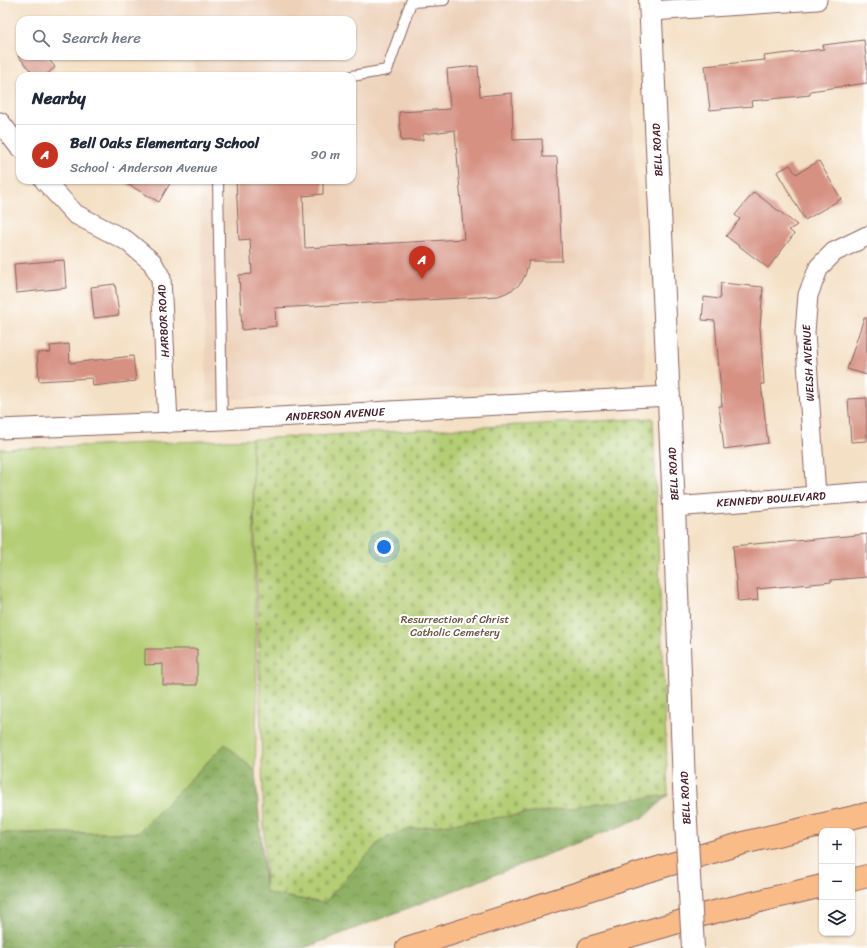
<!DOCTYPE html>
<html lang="en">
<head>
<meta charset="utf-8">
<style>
  body { margin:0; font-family:Sriracha,sans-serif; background:#f6f6f7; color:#1f2937 }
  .controls { position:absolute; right:12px; bottom:12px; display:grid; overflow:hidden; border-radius:8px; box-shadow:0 1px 3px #0004 }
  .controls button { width:36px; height:36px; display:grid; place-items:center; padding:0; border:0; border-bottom:1px solid #e0e1e3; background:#fff; color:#1f2937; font:20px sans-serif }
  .you { position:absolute; left:384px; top:547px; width:14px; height:14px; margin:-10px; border:3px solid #fff; border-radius:50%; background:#1a73e8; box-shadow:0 0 0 6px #1a73e833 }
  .badge { display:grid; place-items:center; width:26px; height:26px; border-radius:50%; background:#c8321e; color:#fff; font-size:13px; font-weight:700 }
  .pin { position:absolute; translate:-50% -33px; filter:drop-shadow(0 1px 2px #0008) }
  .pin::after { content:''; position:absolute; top:21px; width:14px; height:12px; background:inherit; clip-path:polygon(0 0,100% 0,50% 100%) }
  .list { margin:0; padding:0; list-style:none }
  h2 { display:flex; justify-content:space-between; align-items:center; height:52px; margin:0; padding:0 16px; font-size:17px }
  h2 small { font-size:13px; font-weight:400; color:#747a83 }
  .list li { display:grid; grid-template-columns:26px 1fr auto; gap:12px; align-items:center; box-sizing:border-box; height:60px; padding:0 16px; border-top:1px solid #e0e1e3 }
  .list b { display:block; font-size:15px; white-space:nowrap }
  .list p { margin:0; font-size:13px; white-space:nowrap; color:#747a83 }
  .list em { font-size:13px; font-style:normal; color:#747a83 }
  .icon { flex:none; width:22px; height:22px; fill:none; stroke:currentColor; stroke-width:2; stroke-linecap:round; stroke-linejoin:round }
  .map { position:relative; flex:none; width:867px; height:948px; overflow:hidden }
  .search { position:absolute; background:#fff; box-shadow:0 1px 3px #0004; left:16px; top:16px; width:340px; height:44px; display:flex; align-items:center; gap:10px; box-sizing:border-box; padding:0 14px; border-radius:12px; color:#747a83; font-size:15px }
  .panel { position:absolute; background:#fff; box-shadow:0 1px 3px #0004; left:16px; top:72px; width:340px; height:112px; border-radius:12px }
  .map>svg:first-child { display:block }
</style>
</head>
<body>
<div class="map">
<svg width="867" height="948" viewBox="0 0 867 948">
  <defs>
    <pattern id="forest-crowns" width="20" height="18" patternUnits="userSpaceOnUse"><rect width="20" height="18" fill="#8fb166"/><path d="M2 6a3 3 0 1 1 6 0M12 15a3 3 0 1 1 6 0" fill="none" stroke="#778f54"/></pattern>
    <pattern id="cemetery-stones" width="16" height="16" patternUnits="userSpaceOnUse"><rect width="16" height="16" fill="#b4ce74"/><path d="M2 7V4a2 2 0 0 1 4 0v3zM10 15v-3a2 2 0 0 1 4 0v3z" fill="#9cb065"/></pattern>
  </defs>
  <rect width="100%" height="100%" fill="#fff"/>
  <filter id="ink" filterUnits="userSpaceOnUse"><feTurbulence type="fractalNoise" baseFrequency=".025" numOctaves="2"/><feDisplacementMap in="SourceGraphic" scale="8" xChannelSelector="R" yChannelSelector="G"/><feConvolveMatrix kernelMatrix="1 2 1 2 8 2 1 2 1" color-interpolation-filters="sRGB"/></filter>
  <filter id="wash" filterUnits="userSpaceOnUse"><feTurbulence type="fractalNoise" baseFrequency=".012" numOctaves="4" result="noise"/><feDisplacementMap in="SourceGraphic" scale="16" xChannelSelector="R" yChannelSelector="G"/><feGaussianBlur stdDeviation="0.9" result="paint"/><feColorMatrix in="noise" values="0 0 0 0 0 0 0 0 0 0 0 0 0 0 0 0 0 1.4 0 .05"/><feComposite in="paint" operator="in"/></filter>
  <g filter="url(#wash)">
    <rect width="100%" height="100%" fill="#f4e0c5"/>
    <path fill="#edd1b9" d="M125,0H627L646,378L207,400L199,180H352V76H195L194,57L130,60L129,56H352V20H126Z"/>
    <path fill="#b4ce74" stroke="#7f7650" d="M252,439L257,701L255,771L225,744L138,833H0V449Z"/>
    <path fill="url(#forest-crowns)" stroke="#6c6848" d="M225,744L255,771L266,893L324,903L379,842L403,830L668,795L645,817L304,948H0V833H138Z"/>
    <path fill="url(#cemetery-stones)" stroke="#7f7650" d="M653,418L668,795L403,830L379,842L324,903L266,893L252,439Z"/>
    <g id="blocks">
      <g fill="#d69182">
        <path d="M864,40L867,66V83L810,91V95L751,101L752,106L710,110L705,66L765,60L764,56L824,49L823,45Z"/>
        <path d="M18,56H46L55,67L45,76H35Z"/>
        <path d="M478,66L480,96L512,93L513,140L542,139L543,157H557L562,261H529L525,275L521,283L515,288L506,293L498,296L275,308L276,326L242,330L239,275L252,274L250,239L239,240L236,180H323V194L303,196L305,248L464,239L455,130L423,134V140L401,141L399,112L450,109L447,69Z"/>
        <path d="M819,161L841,199L805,220L777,172L790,165L796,174Z"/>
        <path d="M120,180H172L159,202Z"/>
        <path d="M754,192L797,225L789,230L794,234L768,268L726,236L740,219L735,215Z"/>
        <path d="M64,260L66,288L16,293L14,264Z"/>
        <path d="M721,283L763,287L760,328L764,384H761L768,443L724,449L719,406H722L715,321L702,320L704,297L720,299Z"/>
        <path d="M115,284L119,315L94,318L91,287Z"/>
        <path d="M864,318H867V375L847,369Z"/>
        <path d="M69,344L70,363L133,356L136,381L93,386L92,378L39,381L37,353L51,352L50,346Z"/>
        <path d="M867,398V441L851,442L848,399Z"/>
        <path d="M867,534V577L831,580L832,582L757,589L758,600L738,602L733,546L775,542V543Z"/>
        <path d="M145,649H197V685H163V664L145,665Z"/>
      </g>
    </g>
  </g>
  <g filter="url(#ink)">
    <use href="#blocks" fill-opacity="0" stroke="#866361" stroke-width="1"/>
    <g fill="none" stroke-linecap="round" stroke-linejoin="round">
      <g stroke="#866361" stroke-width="12">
        <g id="service">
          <path d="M352,76L387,70L411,2L444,0"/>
          <path d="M218,180L222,420"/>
        </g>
      </g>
      <g stroke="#866361" stroke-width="21">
        <g id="minor">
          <path d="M651,11L817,0"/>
          <path d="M0,122L20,148"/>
          <path d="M44,180L75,214L127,241L152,262L161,278L168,423"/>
          <path d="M0,429L222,420L669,396"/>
          <path d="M816,496L805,332L808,295L819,267L834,252L867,236"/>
          <path d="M674,507L867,492"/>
        </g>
      </g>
      <g stroke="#866361" stroke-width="24">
        <path id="tertiary" d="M650,0L674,507L684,786"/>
      </g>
      <g stroke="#866361" stroke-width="24">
        <g id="motorway">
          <path d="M852,880L867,876"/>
          <path d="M407,948L644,872L747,842L867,814"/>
          <path d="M589,948L706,914L822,886"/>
        </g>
      </g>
      <use href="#service" stroke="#fff" stroke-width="10"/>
      <use href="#minor" stroke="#fff" stroke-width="19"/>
      <use href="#tertiary" stroke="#fff" stroke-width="22"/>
      <use href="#motorway" stroke="#f9bc89" stroke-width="22"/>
      <g stroke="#866361" stroke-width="24" stroke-linecap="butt">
        <path id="tertiary-bridge" d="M684,786L693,948"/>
      </g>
      <use href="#tertiary-bridge" stroke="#fff" stroke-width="22"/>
    </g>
  </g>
  <g text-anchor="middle" stroke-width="4" stroke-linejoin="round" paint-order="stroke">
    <g font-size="11" fill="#4a1f2b" stroke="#fff">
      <text transform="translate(657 150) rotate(-93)" y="4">BELL ROAD</text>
      <text transform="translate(163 321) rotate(-93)" y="4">HARBOR ROAD</text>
      <text transform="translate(808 363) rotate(-93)" y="4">WELSH AVENUE</text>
      <text transform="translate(335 414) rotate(-3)" y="4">ANDERSON AVENUE</text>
      <text transform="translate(673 474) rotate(-93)" y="4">BELL ROAD</text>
      <text transform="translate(771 499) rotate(-4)" y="4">KENNEDY BOULEVARD</text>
      <text transform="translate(685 798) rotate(-93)" y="4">BELL ROAD</text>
    </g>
    <g font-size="11" fill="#6a5441" stroke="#fff">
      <text x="455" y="623">Resurrection of Christ<tspan x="455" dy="13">Catholic Cemetery</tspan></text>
    </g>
  </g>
</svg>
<div class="controls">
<button>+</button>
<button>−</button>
<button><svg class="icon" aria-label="layers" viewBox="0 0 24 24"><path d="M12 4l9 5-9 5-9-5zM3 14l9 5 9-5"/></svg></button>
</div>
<div class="you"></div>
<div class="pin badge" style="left:422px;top:279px">A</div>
<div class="search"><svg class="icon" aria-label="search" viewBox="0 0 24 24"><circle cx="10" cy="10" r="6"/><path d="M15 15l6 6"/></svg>Search here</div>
<section class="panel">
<h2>Nearby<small></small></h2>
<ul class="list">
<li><span class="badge">A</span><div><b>Bell Oaks Elementary School</b><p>School · Anderson Avenue</p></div><em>90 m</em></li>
</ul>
</section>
</div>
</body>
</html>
